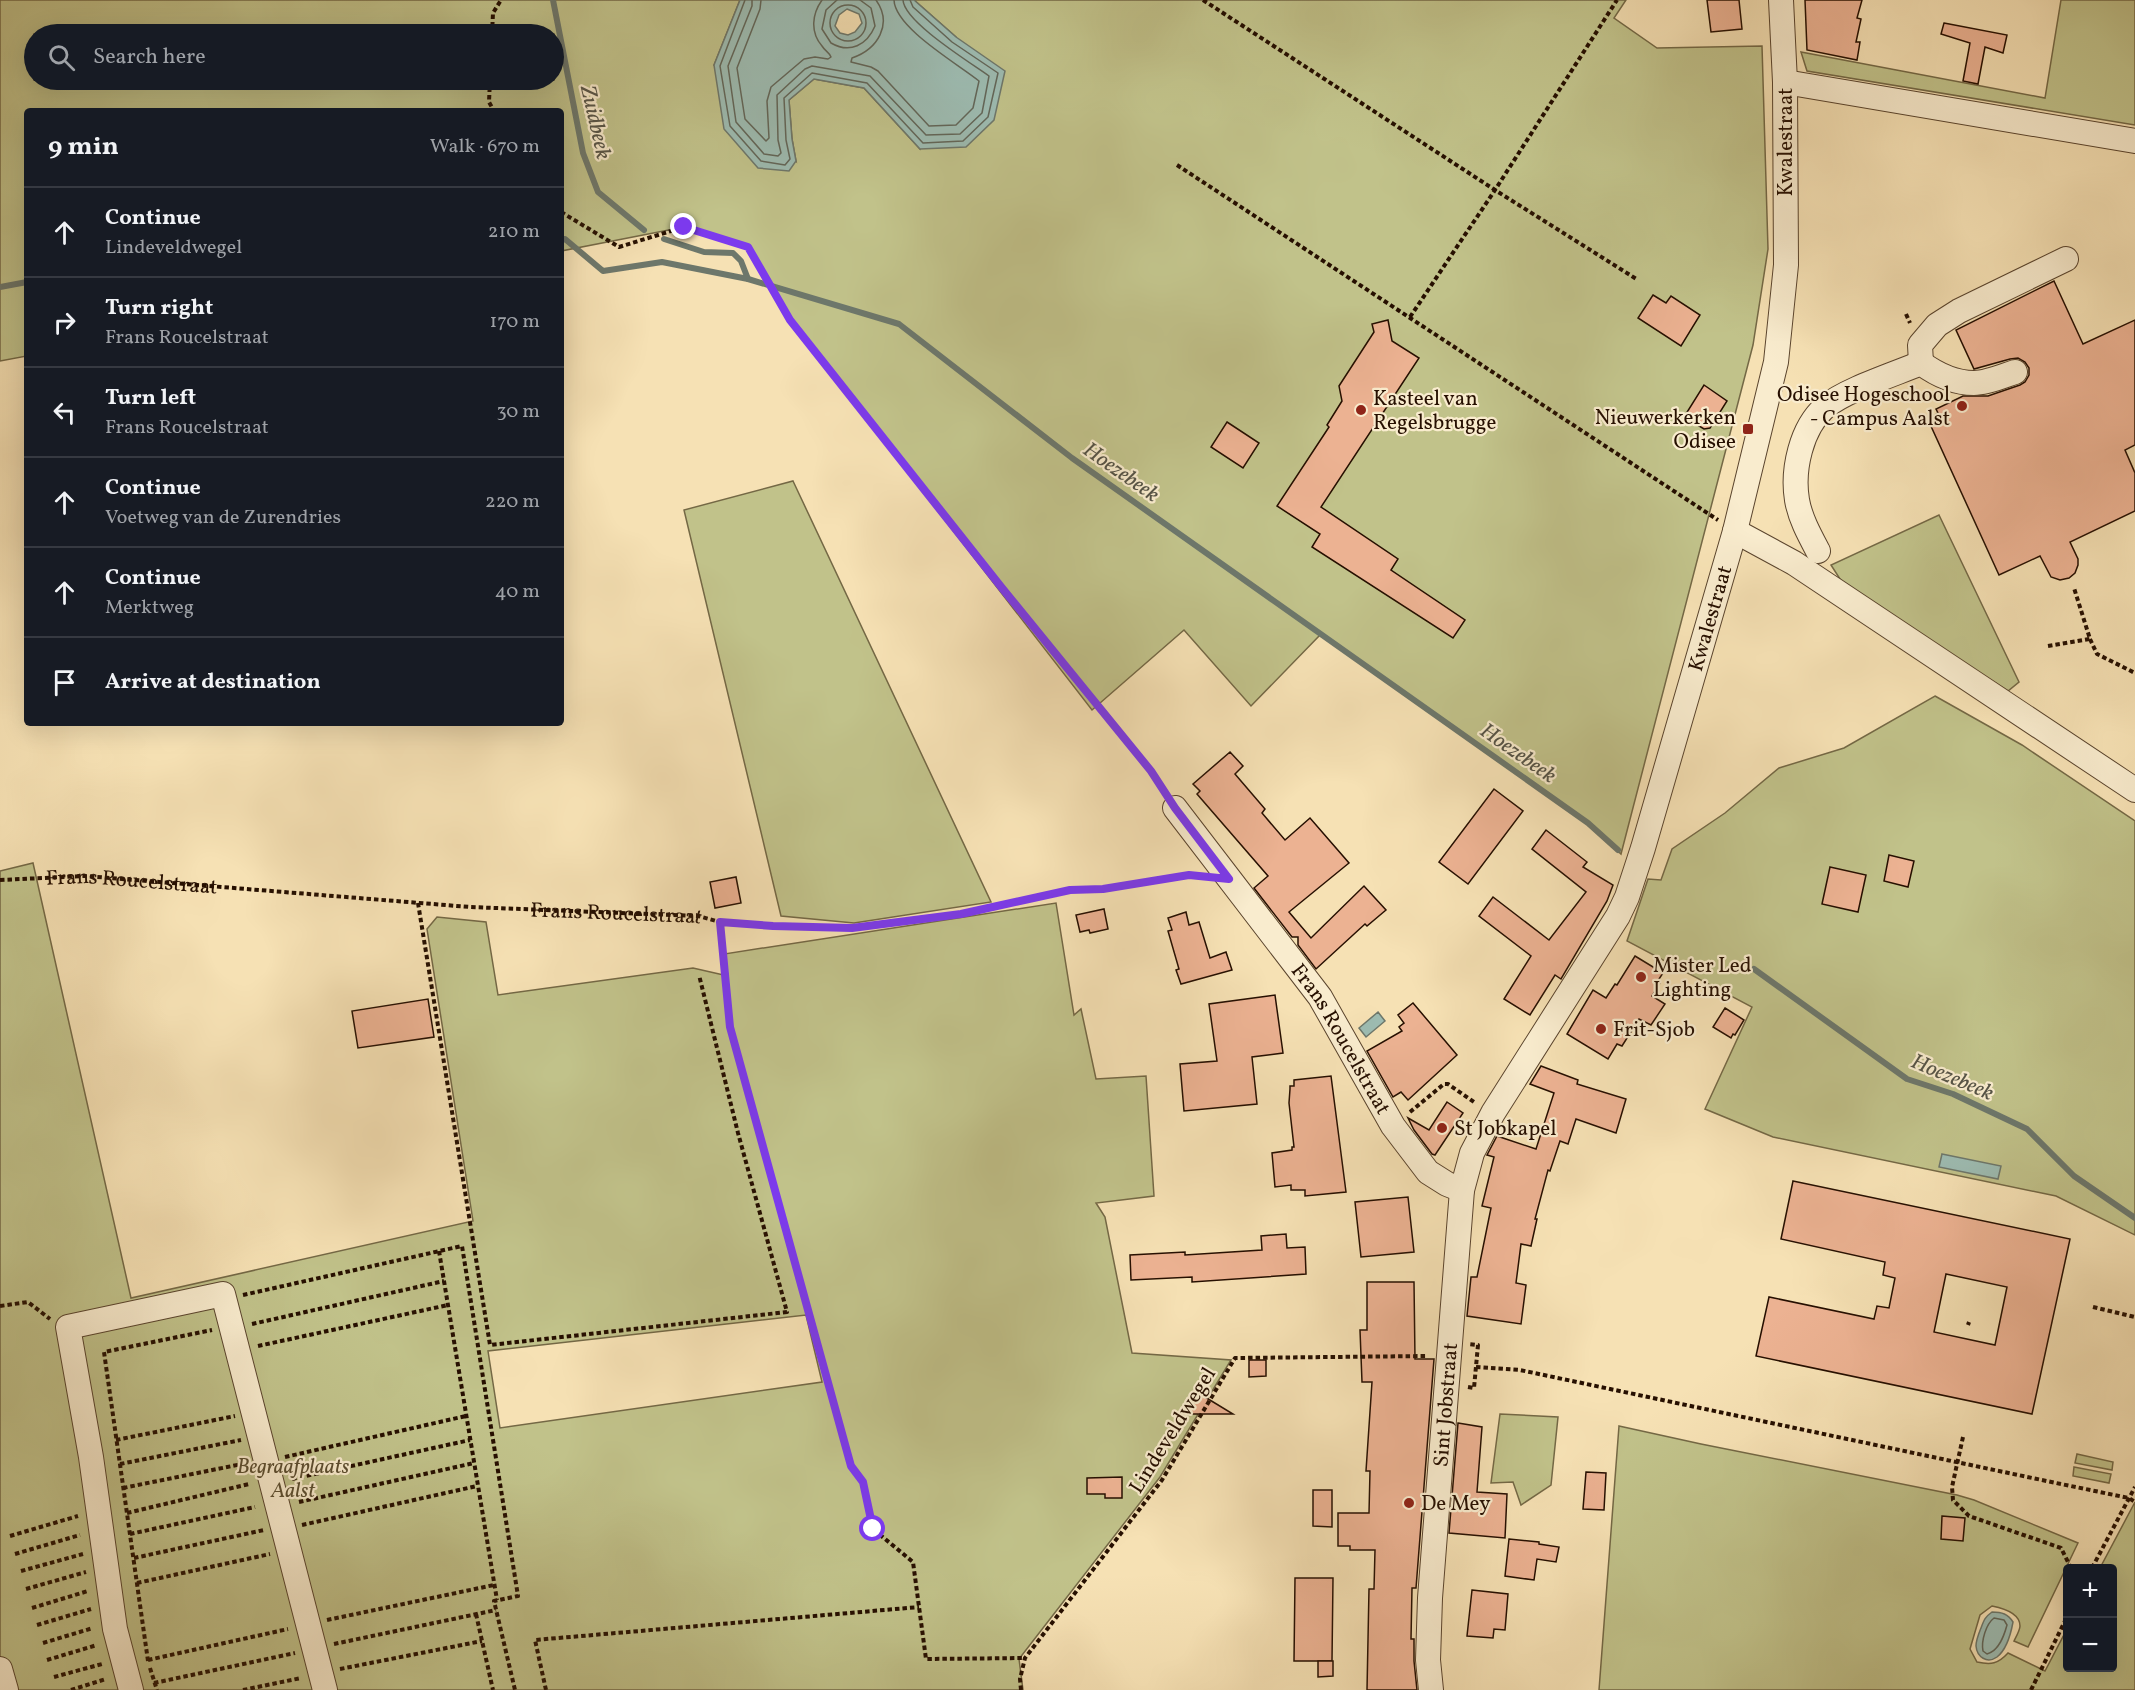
<!DOCTYPE html>
<html lang="en">
<head>
<meta charset="utf-8">
<style>
  body { margin:0; font-family:Vollkorn,serif; background:#242831; color:#f1f3f6 }
  .controls { position:absolute; right:18px; bottom:18px; display:grid; overflow:hidden; border-radius:6px; box-shadow:0 6px 24px #0002 }
  .controls button { width:54px; height:54px; display:grid; place-items:center; padding:0; border:0; border-bottom:2px solid #363941; background:#171b24; color:#f1f3f6; font:30px sans-serif }
  .stop { position:absolute; width:18px; height:18px; margin:-14px; border:4px solid #7c3aed; border-radius:50%; background:#fff }
  .stop.end { background:#7c3aed; border-color:#fff; box-shadow:0 2px 6px #0008 }
  .list { margin:0; padding:0; list-style:none }
  h2 { display:flex; justify-content:space-between; align-items:center; height:78px; margin:0; padding:0 24px; font-size:26px }
  h2 small { font-size:20px; font-weight:400; color:#9ea1a6 }
  .list li { display:grid; grid-template-columns:39px 1fr auto; gap:18px; align-items:center; box-sizing:border-box; height:90px; padding:0 24px; border-top:2px solid #363941 }
  .list b { display:block; font-size:22px; white-space:nowrap }
  .list p { margin:0; font-size:20px; white-space:nowrap; color:#9ea1a6 }
  .list em { font-size:20px; font-style:normal; color:#9ea1a6 }
  .icon { flex:none; width:33px; height:33px; fill:none; stroke:currentColor; stroke-width:2; stroke-linecap:round; stroke-linejoin:round }
  .map { position:relative; flex:none; width:2135px; height:1690px; overflow:hidden }
  .search { position:absolute; background:#171b24; box-shadow:0 6px 24px #0002; left:24px; top:24px; width:540px; height:66px; display:flex; align-items:center; gap:15px; box-sizing:border-box; padding:0 21px; border-radius:33px; color:#9ea1a6; font-size:22px }
  .panel { position:absolute; background:#171b24; box-shadow:0 6px 24px #0002; left:24px; top:108px; width:540px; height:618px; border-radius:6px }
  .map>svg:first-child { display:block }
</style>
</head>
<body>
<div class="map">
<svg width="2135" height="1690" viewBox="0 0 2135 1690">
  <rect width="100%" height="100%" fill="#f6e1b4"/>
  <filter id="stains"><feTurbulence type="fractalNoise" baseFrequency=".00333" numOctaves="4"/><feColorMatrix values="0 0 0 0 .2 0 0 0 0 .09 0 0 0 0 .02 0 0 0 .5 -.17"/></filter>
  <radialGradient id="worn" r=".72"><stop offset=".6" stop-color="#630" stop-opacity="0"/><stop offset="1" stop-color="#630" stop-opacity=".3"/></radialGradient>
  <g fill="#c1c28a" stroke="#746845" stroke-width="1.5" fill-rule="evenodd">
    <path d="M0,0H740L714,65L796,161L792,139L789,100L814,79L864,88L920,149L956,37L914,0H1626L1614,18L1657,48L1762,46L1768,249L1753,345L1621,854L1588,823L1321,634L1251,706L1184,630L1092,710L790,320L748,247L684,227L561,251V111H27V356L0,361ZM34,34H554V80H34Z"/>
    <path d="M2061,0H2135V125L1807,71L1801,52L2045,98Z"/>
    <path d="M793,481L991,902L854,923L781,916L684,510Z"/>
    <path d="M1939,515L2019,682L2008,691L1847,590L1831,565Z"/>
    <path d="M1935,696L2022,745L2135,821V1235L2056,1196L1773,1137L1705,1109L1752,1007L1627,941L1648,879L1661,880L1672,849L1725,813L1779,768L1844,748Z"/>
    <path d="M33,863L131,1298L473,1221L427,929L437,917L486,922L498,995L693,968L728,976L724,954L1056,903L1074,1015L1081,1009L1096,1079L1146,1076L1154,1196L1096,1203L1105,1217L1132,1353L1231,1360L1160,1477L1019,1659L1023,1690H0V871ZM806,1315L822,1382L500,1428L488,1351Z"/>
    <path d="M1500,1414L1558,1417L1551,1485L1521,1505L1513,1482L1491,1483Z"/>
    <path d="M1619,1426L1701,1444L1957,1495L1974,1500L2078,1543L2028,1647L2014,1641C2016,1637 2020,1630 2020,1626C2020,1613 2002,1608 1992,1606L1980,1615L1970,1649L1977,1662C1991,1665 1998,1664 2008,1653L2045,1671L2067,1629L2068,1668H2112V1568H2100L2135,1502V1690H1599Z"/>
    <path d="M2077,1454L2113,1462L2112,1470L2075,1463Z"/>
    <path d="M2074,1467L2111,1474L2109,1483L2073,1476Z"/>
  </g>
  <g fill="#9dbcb2" stroke="#6d776b" stroke-width="1.5" fill-rule="evenodd">
    <path d="M740,0H914L956,37L1005,71L994,120L966,147L920,149L864,88L814,79L789,100L792,139L796,161L789,171L758,168L724,129L714,65ZM847,9L859,14L862,23L855,32L848,35L840,33L835,26L839,15Z"/>
    <path d="M1378,1012L1385,1021L1366,1037L1359,1028Z"/>
    <path d="M1942,1154L2001,1166L1998,1179L1939,1167Z"/>
    <path d="M1992,1612C2002,1612 2008,1614 2013,1622C2011,1633 2006,1650 1997,1657C1987,1664 1977,1657 1976,1646C1976,1640 1979,1633 1981,1628C1984,1620 1985,1617 1992,1612Z"/>
  </g>
  <g fill="none" stroke-linecap="round" stroke-linejoin="round">
    <g stroke="#626659" stroke-width="1.5">
      <path d="M745,0L720,66L730,126L761,161L785,165L790,159L786,140L784,98L812,73L867,83L923,143L963,141L988,117L998,73L952,42L913,7L910,0"/>
      <path d="M752,0V6L728,66L736,122L764,154L778,156L781,153L778,140L777,95L805,69L812,66L870,76L926,135L960,134L982,113L989,76C971,63 904,22 903,0"/>
      <path d="M761,0L760,9L737,68L745,119L766,141L769,138L767,101L771,87L804,59L815,57L828,59L831,57C829,52 825,51 822,46C810,32 812,14 822,0"/>
      <path d="M837,0L826,10L822,29L831,43C850,54 867,45 875,26L871,8L860,0"/>
      <path d="M876,0C893,24 878,49 852,58L851,62L871,67L878,71L929,126L956,125L973,108L979,81C958,64 895,28 894,0"/>
      <circle cx="848" cy="23" r="18"/>
      <path d="M1994,1618L2004,1620L2007,1625C2004,1636 1999,1651 1987,1654L1983,1651C1981,1641 1986,1624 1994,1618Z"/>
    </g>
    <g stroke="#6d776b" stroke-width="6">
      <path d="M553,0L583,153L598,192L644,230"/>
      <path d="M664,239L704,252L733,253L741,261L748,279"/>
      <path d="M561,240L565,239L603,271L662,262L748,279L899,324L1072,458L1588,823L1618,850"/>
      <path d="M0,287L27,282"/>
      <path d="M1754,969L1907,1079L1953,1094L2027,1129L2074,1176L2135,1218"/>
    </g>
  </g>
  <g fill="#ecb292" stroke="#260f00" stroke-width="1.5" fill-rule="evenodd">
    <path d="M1707,0H1739L1742,29L1711,32Z"/>
    <path d="M1805,0H1862L1857,18L1861,19L1856,42H1860L1857,60L1807,50Z"/>
    <path d="M1944,23L2007,35L2003,53L1985,47L1978,84L1963,81L1970,43L1941,34Z"/>
    <path d="M2054,281L2083,344L2135,320V445L2125,450L2135,473V511L2070,542L2078,559V565L2075,573L2069,578L2060,580L2051,577L2040,556L1999,575L1930,424L1935,421L1933,416L1938,413L1936,409L1963,396H1988L2020,385L2025,382L2029,375V368L2025,362L2018,358L2010,359L1974,369L1956,330Z"/>
    <path d="M1653,295L1666,303L1671,296L1700,315L1681,346L1638,318Z"/>
    <path d="M1388,320L1392,341L1419,358L1321,507L1398,559L1391,570L1465,620L1453,638L1312,547L1320,534L1277,506L1329,427L1327,425L1342,401L1339,386L1374,332L1372,324Z"/>
    <path d="M1704,385L1727,401L1710,428L1704,429L1684,417Z"/>
    <path d="M1227,422L1259,443L1243,468L1211,447Z"/>
    <path d="M1230,752L1243,766L1235,774L1265,809L1262,813L1285,840L1310,818L1349,863L1289,912L1311,938L1364,886L1386,910L1367,926L1365,924L1316,969L1298,945V937H1292L1254,888L1268,876L1197,794L1200,791L1193,784Z"/>
    <path d="M1494,789L1523,811L1468,884L1439,862Z"/>
    <path d="M1546,830L1587,862L1583,867L1613,885L1607,901L1561,979L1555,975L1530,1015L1504,999L1531,956L1479,916L1493,897L1549,940L1586,892L1532,849Z"/>
    <path d="M1889,855L1914,861L1908,887L1884,881Z"/>
    <path d="M1830,867L1866,875L1858,912L1822,904Z"/>
    <path d="M736,877L741,903L715,908L710,882Z"/>
    <path d="M1104,909L1108,929L1090,933L1089,930L1080,932L1076,915Z"/>
    <path d="M1186,912L1189,925L1199,922L1210,958L1226,952L1232,970L1181,984L1176,970L1179,969L1168,931L1172,930L1168,918Z"/>
    <path d="M1635,956L1663,973L1657,982L1660,983L1652,996L1665,1004L1651,1025L1639,1019L1622,1046L1617,1044L1608,1059L1567,1034L1593,990L1606,998L1615,984L1617,985Z"/>
    <path d="M1275,995L1283,1053L1252,1057L1257,1104L1184,1111L1180,1064L1217,1061L1209,1004Z"/>
    <path d="M428,999L434,1037L358,1048L352,1011Z"/>
    <path d="M1413,1003L1457,1055L1408,1100L1401,1092L1393,1097L1367,1051L1402,1031L1399,1027L1404,1023L1398,1015Z"/>
    <path d="M1725,1008L1744,1020L1735,1035L1733,1034L1731,1038L1713,1027Z"/>
    <path d="M1541,1066L1578,1080L1577,1084L1626,1099L1616,1133L1576,1119L1568,1144L1560,1141L1550,1171L1548,1170L1535,1219H1537L1531,1246L1521,1244L1516,1283L1526,1285L1521,1324L1467,1316L1471,1277H1477L1491,1208L1482,1206L1494,1157L1487,1155L1497,1136L1536,1149L1554,1093L1530,1084Z"/>
    <path d="M1331,1076L1346,1192L1305,1196V1190H1291V1185L1275,1187L1272,1153L1292,1150V1147H1294L1289,1103L1290,1089V1086H1294V1080Z"/>
    <path d="M1447,1102L1463,1113L1435,1155L1432,1154L1414,1130L1408,1118L1429,1130Z"/>
    <path d="M1793,1181L2070,1239L2032,1414L1756,1356L1769,1297L1874,1319L1877,1306L1889,1308L1895,1278L1883,1275L1885,1262L1781,1239ZM1946,1274L2007,1287L1995,1345L1934,1332Z"/>
    <path d="M1408,1197L1414,1252L1361,1257L1355,1202Z"/>
    <path d="M1286,1234L1287,1248L1305,1247L1306,1274L1192,1282V1277L1131,1280L1130,1255L1185,1252V1255L1262,1250L1261,1236Z"/>
    <path d="M1367,1282H1414L1415,1359H1434L1416,1588H1412L1411,1639H1414V1661L1417,1690H1367L1369,1589H1374L1375,1550H1350V1546H1338V1513H1369L1370,1471H1366L1372,1382H1362L1360,1330H1367Z"/>
    <path d="M1249,1360H1266V1376L1249,1377Z"/>
    <path d="M1200,1394L1233,1414H1188Z"/>
    <path d="M1458,1423L1482,1427L1477,1492L1507,1494L1505,1538L1449,1533Z"/>
    <path d="M1586,1472L1606,1473L1604,1510L1583,1509Z"/>
    <path d="M1122,1477V1498H1105V1494H1087V1478Z"/>
    <path d="M1313,1490H1332V1527L1313,1526Z"/>
    <path d="M1942,1516L1965,1518L1963,1541L1941,1539Z"/>
    <path d="M1509,1539L1539,1542V1544L1559,1547L1556,1562L1537,1559L1534,1580L1505,1576Z"/>
    <path d="M1295,1578H1333L1332,1661H1294Z"/>
    <path d="M1472,1590L1508,1594L1505,1630L1494,1629L1493,1638L1467,1636Z"/>
    <path d="M1318,1661H1333V1676L1318,1677Z"/>
  </g>
  <g fill="none" stroke-linecap="round" stroke-linejoin="round">
    <g stroke="#5a442d" stroke-width="26">
      <g id="minor">
        <path d="M1785,82L2135,141"/>
        <path d="M1921,363L1920,345L1937,325L1959,311L2066,259"/>
        <path d="M1735,531L1794,563L2135,790"/>
        <path d="M1818,551C1810,536 1800,518 1797,500C1792,470 1801,428 1825,407C1845,390 1895,374 1921,363C1936,374 1955,383 1974,383C1987,383 2003,376 2015,372"/>
        <path id="s2" d="M1175,808L1320,997L1393,1126L1428,1172L1447,1184L1462,1190"/>
        <path d="M0,1669L6,1690"/>
        <path d="M131,1690L115,1629L91,1457L68,1327L223,1294L325,1690"/>
        <path id="s3" d="M1431,1690L1428,1660L1430,1598L1462,1190L1472,1153L1493,1113L1618,916L1627,897L1643,848L1735,531L1776,362L1786,265L1785,82L1781,0"/>
      </g>
    </g>
    <g stroke="#260f00" stroke-width="4" stroke-dasharray="4.5 3" stroke-linecap="butt">
      <path d="M1203,0L1495,190L1638,280"/>
      <path d="M492,34L493,13L501,0"/>
      <path d="M490,80L489,102L494,111"/>
      <path d="M1177,165L1718,520"/>
      <path d="M561,212L619,247L684,227L748,247L790,320L1002,588L1151,771L1164,792"/>
      <path d="M1906,314L1910,323"/>
      <path d="M1410,317L1495,190L1617,0"/>
      <path d="M2090,639L2097,654L2135,673"/>
      <path d="M2048,646L2090,639L2074,588"/>
      <path id="s1" d="M0,880L85,876L470,907L698,916L720,922L773,926L852,928L961,914L1070,890L1103,889L1189,875L1201,876"/>
      <path d="M418,903L490,1345L787,1312L738,1133L699,975"/>
      <path d="M720,922L730,1027L851,1466L863,1482L873,1529L913,1562L926,1659L1025,1658"/>
      <path d="M1410,1112L1444,1084H1448L1474,1102"/>
      <path d="M439,1251L497,1600"/>
      <path d="M243,1295L462,1246L518,1596L494,1601L515,1690"/>
      <path d="M0,1306L28,1302L50,1319"/>
      <path d="M2093,1307L2135,1317"/>
      <path d="M252,1324L444,1281"/>
      <path d="M1968,1325L1969,1322"/>
      <path d="M258,1346L448,1305"/>
      <path d="M1476,1367L1520,1370L2056,1483L2129,1498L2135,1502"/>
      <path d="M1468,1387L1474,1388L1478,1345L1469,1344"/>
      <path d="M1963,1437L1952,1487L1953,1500L1969,1516L2061,1548L2071,1568"/>
      <path d="M116,1440L235,1416"/>
      <path d="M285,1457L466,1416"/>
      <path d="M120,1464L241,1440"/>
      <path d="M292,1479L470,1440"/>
      <path d="M123,1488L247,1463"/>
      <path d="M299,1502L474,1463"/>
      <path d="M127,1513L249,1484"/>
      <path d="M302,1525L477,1486"/>
      <path d="M130,1534L255,1507"/>
      <path d="M10,1536L78,1516"/>
      <path d="M15,1554L80,1535"/>
      <path d="M134,1558L264,1530"/>
      <path d="M2092,1568L2135,1487"/>
      <path d="M21,1571L83,1554"/>
      <path d="M137,1583L270,1554"/>
      <path d="M26,1589L86,1572"/>
      <path d="M32,1608L88,1591"/>
      <path d="M476,1614L493,1690"/>
      <path d="M327,1620L494,1585"/>
      <path d="M37,1625L91,1609"/>
      <path d="M43,1643L93,1628"/>
      <path d="M334,1644L496,1610"/>
      <path d="M47,1660L97,1645"/>
      <path d="M148,1660L288,1629"/>
      <path d="M148,1661L104,1352L212,1330"/>
      <path d="M150,1668L157,1690"/>
      <path d="M340,1669L482,1641"/>
      <path d="M54,1677L102,1664"/>
      <path d="M154,1683L295,1653"/>
      <path d="M71,1690L106,1679"/>
      <path d="M243,1690L301,1678"/>
      <path d="M546,1690L535,1640L919,1607"/>
      <path d="M1021,1690L1020,1679L1025,1658L1162,1480L1235,1358L1427,1356"/>
      <path d="M2031,1690L2068,1615"/>
    </g>
    <use href="#minor" stroke="#f9ecce" stroke-width="24"/>
  </g>
  <g fill="none" stroke-linecap="round" stroke-linejoin="round">
    <path stroke="#7c3aed" stroke-width="8" d="M684,227L748,247L790,320L1002,588L1151,771L1175,808L1229,879L1189,875L1103,889L1070,890L961,914L852,928L773,926L720,922L730,1027L851,1466L863,1482L873,1529"/>
  </g>
  <g fill="#8f2418" stroke="#f9ecce" stroke-width="2">
    <circle cx="1962" cy="406" r="6"/>
    <circle cx="1361" cy="410" r="6"/>
    <rect x="1742" y="423" width="12" height="12" rx="3"/>
    <circle cx="1641" cy="977" r="6"/>
    <circle cx="1601" cy="1029" r="6"/>
    <circle cx="1442" cy="1128" r="6"/>
    <circle cx="1409" cy="1503" r="6"/>
  </g>
  <g text-anchor="middle" stroke-width="4.5" stroke-linejoin="round" paint-order="stroke">
    <g font-size="21" fill="#260f00" stroke="#f9ecce">
      <text transform="translate(1785 142) rotate(-90)" y="7">Kwalestraat</text>
      <text dy="7" stroke="none"><textPath href="#s3" startOffset="1130">Kwalestraat</textPath></text>
      <text dy="7" stroke="none"><textPath href="#s1" startOffset="132">Frans Roucelstraat</textPath></text>
      <text dy="7" stroke="none"><textPath href="#s1" startOffset="618">Frans Roucelstraat</textPath></text>
      <text dy="7" stroke="none"><textPath href="#s2" startOffset="285">Frans Roucelstraat</textPath></text>
      <text dy="7" stroke="none"><textPath href="#s3" startOffset="286">Sint Jobstraat</textPath></text>
      <text transform="translate(1172 1430) rotate(-58)" y="7">Lindeveldwegel</text>
    </g>
    <g font-size="21" fill="#260f00" stroke="#f9ecce" text-anchor="start">
      <text x="1950" y="401" text-anchor="end">Odisee Hogeschool<tspan x="1950" dy="24">- Campus Aalst</tspan></text>
      <text x="1373" y="405">Kasteel van<tspan x="1373" dy="24">Regelsbrugge</tspan></text>
      <text x="1736" y="424" text-anchor="end">Nieuwerkerken<tspan x="1736" dy="24">Odisee</tspan></text>
      <text x="1653" y="972">Mister Led<tspan x="1653" dy="24">Lighting</tspan></text>
      <text x="1613" y="1036">Frit-Sjob</text>
      <text x="1454" y="1135">St Jobkapel</text>
      <text x="1421" y="1510">De Mey</text>
    </g>
    <g font-size="21" font-style="italic" fill="#5c4e30" stroke="#f9ecce">
      <text x="293" y="1473">Begraafplaats<tspan x="293" dy="24">Aalst</tspan></text>
    </g>
    <g font-size="22" font-style="italic" fill="#565447" stroke="#f9ecce">
      <text transform="translate(597 122) rotate(77)" y="8">Zuidbeek</text>
      <text transform="translate(1122 471) rotate(35)" y="8">Hoezebeek</text>
      <text transform="translate(1519 752) rotate(35)" y="8">Hoezebeek</text>
      <text transform="translate(1953 1076) rotate(23)" y="8">Hoezebeek</text>
    </g>
  </g>
  <rect width="100%" height="100%" filter="url(#stains)"/>
  <rect width="100%" height="100%" fill="url(#worn)"/>
</svg>
<div class="controls">
<button>+</button>
<button>−</button>
</div>
<div class="stop" style="left:873px;top:1529px"></div>
<div class="stop end" style="left:684px;top:227px"></div>
<div class="search"><svg class="icon" aria-label="search" viewBox="0 0 24 24"><circle cx="10" cy="10" r="6"/><path d="M15 15l6 6"/></svg>Search here</div>
<section class="panel">
<h2>9 min<small>Walk · 670 m</small></h2>
<ul class="list">
<li><svg class="icon" aria-label="ahead" viewBox="0 0 24 24"><path d="M12 20V5M6 11l6-6 6 6"/></svg><div><b>Continue</b><p>Lindeveldwegel</p></div><em>210 m</em></li>
<li><svg class="icon" aria-label="right" viewBox="0 0 24 24"><path d="M7 20v-9h11M14 6l5 5-5 5"/></svg><div><b>Turn right</b><p>Frans Roucelstraat</p></div><em>170 m</em></li>
<li><svg class="icon" aria-label="left" viewBox="0 0 24 24"><path d="M17 20v-9H6M10 6l-5 5 5 5"/></svg><div><b>Turn left</b><p>Frans Roucelstraat</p></div><em>30 m</em></li>
<li><svg class="icon" aria-label="ahead" viewBox="0 0 24 24"><path d="M12 20V5M6 11l6-6 6 6"/></svg><div><b>Continue</b><p>Voetweg van de Zurendries</p></div><em>220 m</em></li>
<li><svg class="icon" aria-label="ahead" viewBox="0 0 24 24"><path d="M12 20V5M6 11l6-6 6 6"/></svg><div><b>Continue</b><p>Merktweg</p></div><em>40 m</em></li>
<li><svg class="icon" aria-label="arrive" viewBox="0 0 24 24"><path d="M6 21V4h12l-3 4 3 4H6"/></svg><div><b>Arrive at destination</b></div></li>
</ul>
</section>
</div>
</body>
</html>
